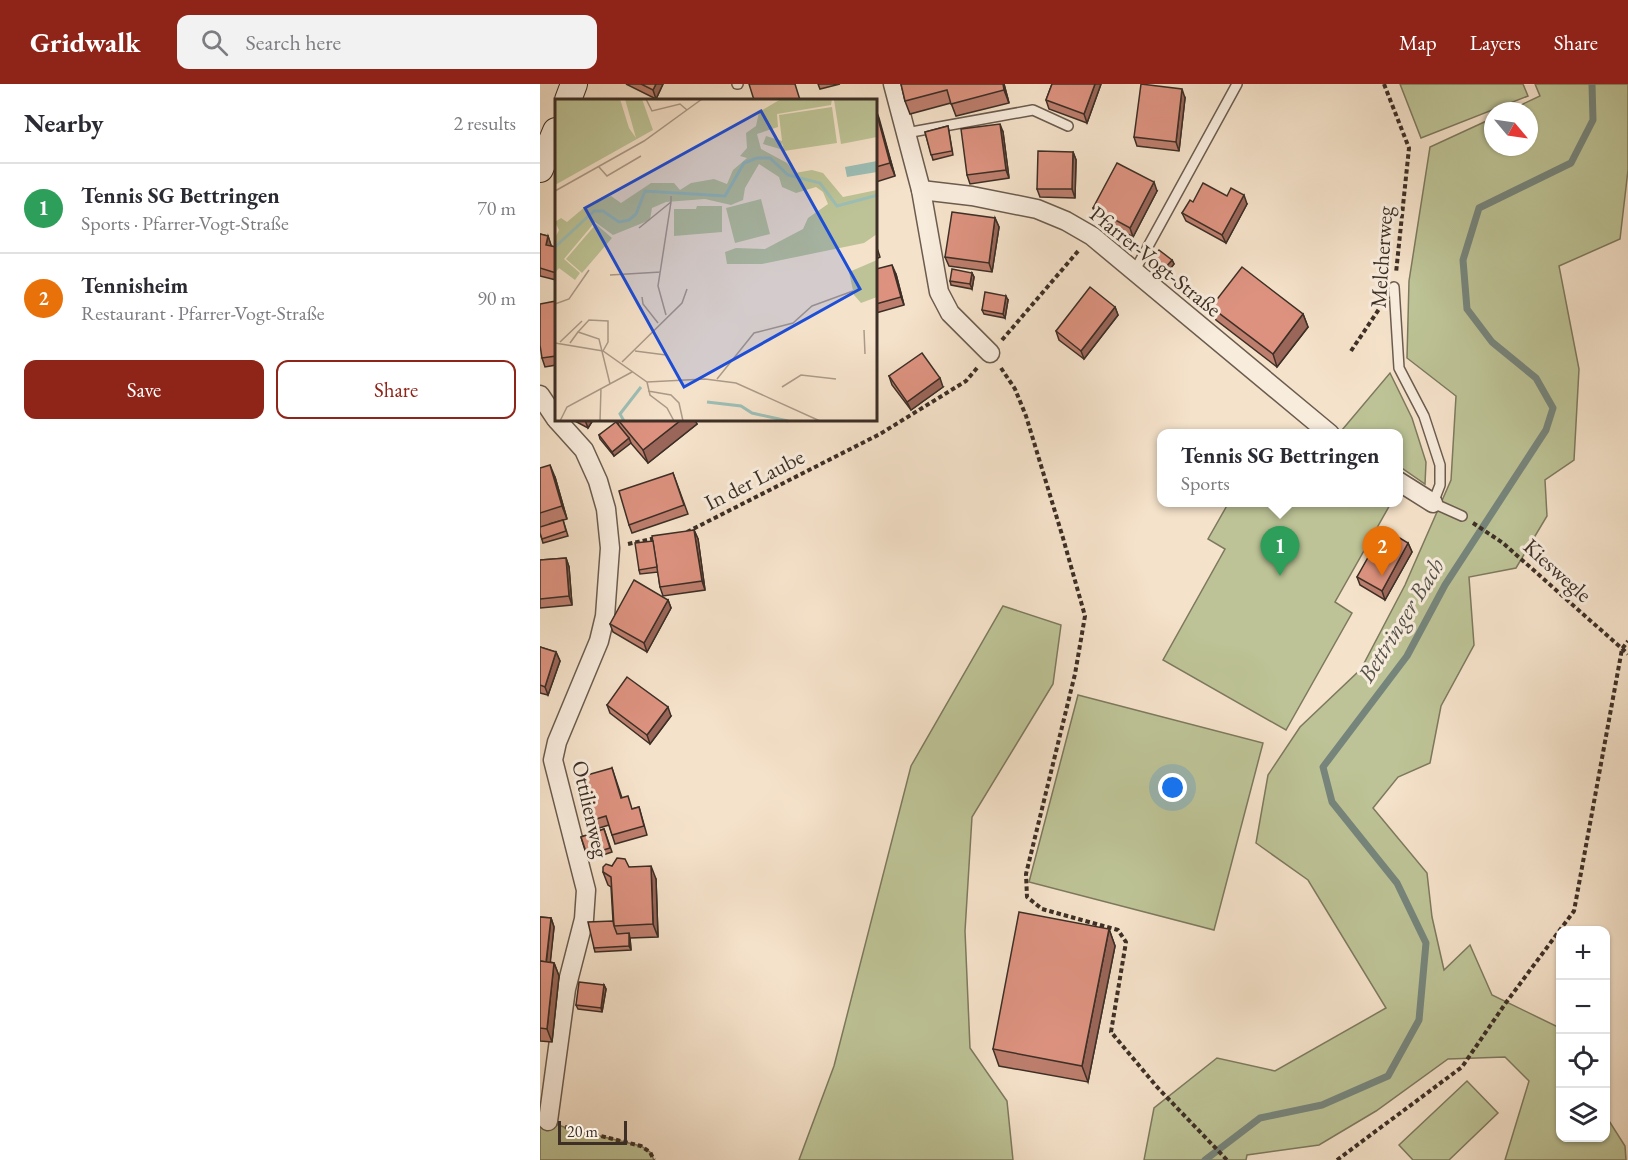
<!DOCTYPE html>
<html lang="en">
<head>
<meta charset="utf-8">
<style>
  body { margin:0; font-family:"EB Garamond",serif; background:#f2f2f3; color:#2b2b33 }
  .controls { position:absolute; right:18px; bottom:18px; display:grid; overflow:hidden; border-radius:12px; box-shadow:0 2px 4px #0004 }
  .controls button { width:54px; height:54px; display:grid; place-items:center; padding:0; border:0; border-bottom:2px solid #e1e1e2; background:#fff; color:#2b2b33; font:30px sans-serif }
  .compass { position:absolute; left:944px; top:18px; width:54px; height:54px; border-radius:50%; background:#fff; box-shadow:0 2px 4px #0004; rotate:119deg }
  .scale { position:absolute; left:18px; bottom:15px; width:69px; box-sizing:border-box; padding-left:6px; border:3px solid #3d2f26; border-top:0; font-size:16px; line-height:21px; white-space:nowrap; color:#3d2f26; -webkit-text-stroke:4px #f8ecdd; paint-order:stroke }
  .you { position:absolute; left:633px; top:704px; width:21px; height:21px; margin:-15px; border:4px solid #fff; border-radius:50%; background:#1a73e8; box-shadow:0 0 0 9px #1a73e833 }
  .badge { display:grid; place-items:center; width:39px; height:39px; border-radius:50%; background:#8f2418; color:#fff; font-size:20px; font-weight:700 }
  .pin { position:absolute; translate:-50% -50px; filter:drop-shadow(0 2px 3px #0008) }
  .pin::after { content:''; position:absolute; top:32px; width:21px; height:18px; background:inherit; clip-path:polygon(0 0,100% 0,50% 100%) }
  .popup { position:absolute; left:617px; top:345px; width:246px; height:78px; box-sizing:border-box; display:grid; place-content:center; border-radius:12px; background:#fff; filter:drop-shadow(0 2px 4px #0005); font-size:20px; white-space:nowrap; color:#7c7c81 }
  .popup b { font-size:22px; color:#2b2b33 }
  .popup::after { content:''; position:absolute; left:50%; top:100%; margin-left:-12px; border:12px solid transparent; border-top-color:#fff }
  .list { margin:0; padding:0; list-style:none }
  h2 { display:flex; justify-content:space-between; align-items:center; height:78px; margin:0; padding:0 24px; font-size:26px }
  h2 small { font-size:20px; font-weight:400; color:#7c7c81 }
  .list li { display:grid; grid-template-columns:39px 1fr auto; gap:18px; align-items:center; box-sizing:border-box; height:90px; padding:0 24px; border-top:2px solid #e1e1e2 }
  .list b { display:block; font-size:22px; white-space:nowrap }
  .list p { margin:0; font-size:20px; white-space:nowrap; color:#7c7c81 }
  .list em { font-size:20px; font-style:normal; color:#7c7c81 }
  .actions { display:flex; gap:12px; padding:18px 24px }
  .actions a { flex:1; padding:14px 0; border:2px solid #8f2418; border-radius:12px; text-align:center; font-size:21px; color:#8f2418 }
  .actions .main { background:#8f2418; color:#fff }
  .icon { flex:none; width:33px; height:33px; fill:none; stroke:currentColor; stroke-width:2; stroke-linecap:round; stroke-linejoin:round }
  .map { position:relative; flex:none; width:1088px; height:1076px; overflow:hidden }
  header { display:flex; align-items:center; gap:36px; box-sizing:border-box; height:84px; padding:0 30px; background:#8f2418; color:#fff }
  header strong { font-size:28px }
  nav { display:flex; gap:33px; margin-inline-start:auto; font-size:21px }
  .search { width:420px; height:54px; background:#f2f2f3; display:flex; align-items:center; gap:15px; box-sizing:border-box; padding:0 21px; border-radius:12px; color:#7c7c81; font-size:22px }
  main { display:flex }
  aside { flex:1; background:#fff }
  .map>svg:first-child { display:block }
</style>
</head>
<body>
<header>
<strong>Gridwalk</strong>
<div class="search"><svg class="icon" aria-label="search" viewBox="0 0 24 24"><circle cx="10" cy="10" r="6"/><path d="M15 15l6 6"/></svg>Search here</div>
<nav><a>Map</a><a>Layers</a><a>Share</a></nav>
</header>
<main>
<aside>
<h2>Nearby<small>2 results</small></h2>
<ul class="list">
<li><span class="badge" style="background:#2e9e5b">1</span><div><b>Tennis SG Bettringen</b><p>Sports · Pfarrer-Vogt-Straße</p></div><em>70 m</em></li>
<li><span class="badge" style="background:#e8710a">2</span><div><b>Tennisheim</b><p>Restaurant · Pfarrer-Vogt-Straße</p></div><em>90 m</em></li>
</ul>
<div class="actions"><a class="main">Save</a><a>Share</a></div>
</aside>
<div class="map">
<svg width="1088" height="1076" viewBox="0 0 1088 1076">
  <rect width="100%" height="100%" fill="#f5e2ca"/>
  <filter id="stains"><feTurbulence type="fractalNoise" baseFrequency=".00333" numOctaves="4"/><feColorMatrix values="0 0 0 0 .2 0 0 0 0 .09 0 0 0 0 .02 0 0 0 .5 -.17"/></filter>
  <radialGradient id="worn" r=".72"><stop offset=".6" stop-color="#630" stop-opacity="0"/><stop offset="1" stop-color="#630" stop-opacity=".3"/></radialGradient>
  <g fill="#bdc396" stroke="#7d795e" stroke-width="1.5">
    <path d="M860,0H983L988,12L881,54Z"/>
    <path d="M995,0H1088V86L1080,155L1019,182L1039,285L1034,376L1005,396L1007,432L976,484L929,493L934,561L901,622L890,679L858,693L833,724L887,789L892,833L904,886L930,861L952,911L1020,944V1054H1066V1032L1085,1062L1086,1076H965L989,997L965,973L908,975L836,1027L779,1061L707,1071L706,1076H604L614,1024L677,974L735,987L846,924L768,796L716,759L728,691L760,643L821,585L865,501L911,396L916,312L867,274L869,197L890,63L953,34V63H989V27H968L1000,12Z"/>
    <path d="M850,289L872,334L886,378L885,400L859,382L858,350L808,349L802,346Z"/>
    <path d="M689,418L851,419L795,518L812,529L746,646L623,576L685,465L668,455Z"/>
    <path d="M463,522L521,541L513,600L432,733L425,847L430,964L467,1017L473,1076H259L294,982L371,682Z"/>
    <path d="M538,611L723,659L674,846L489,798Z"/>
    <path d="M927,997L958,1029L909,1076H873L859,1061Z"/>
    <path d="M0,1035L27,1044L101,1062L110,1068L114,1076H0Z"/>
  </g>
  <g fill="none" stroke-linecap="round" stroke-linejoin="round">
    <path stroke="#76857c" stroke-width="7" d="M665,1076L720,1034L782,1021L848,992L879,936L886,859L857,799L792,718L783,683L867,572L905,501L1006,346L1013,324L996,294L952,258L927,225L923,176L939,124L1031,79L1053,36L1052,0"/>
    <g stroke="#6b5c4f" stroke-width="12">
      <g id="lane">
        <path d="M197,0H198"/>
        <path d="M366,49L493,26L528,42"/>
        <path d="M594,188L697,0"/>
        <path d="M854,203L859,284L884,332L900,381V401L893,419L922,432"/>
      </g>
    </g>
    <g stroke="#6b5c4f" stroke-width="21">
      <g id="street">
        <path d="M353,0L381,106L399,208L410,229L450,269"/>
        <path d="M381,106L432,112L497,125L526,137L552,152L790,350"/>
        <path d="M0,311L16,335"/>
        <path d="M858,397L893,419"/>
        <path d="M8,1037L26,905L44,835L46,806L13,676L17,658L59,557L65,532L70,464L66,425L58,397L44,366L17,336"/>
      </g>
    </g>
    <g stroke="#3d2f26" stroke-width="28">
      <g id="secondary">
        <path d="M28,16L34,0"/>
        <path d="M0,85L16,47"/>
      </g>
    </g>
    <g stroke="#3d2f26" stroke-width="4" stroke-dasharray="4.5 3" stroke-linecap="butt">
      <path d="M844,0L869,64L856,189"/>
      <path d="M462,256L539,166"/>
      <path d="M811,267L839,225"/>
      <path d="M461,284L475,305L486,332L523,454L545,532L535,590L486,790L487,813L502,825L578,846L586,858L571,948L617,1003L687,1076"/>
      <path d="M933,439L963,459L1088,570"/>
      <path d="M147,448L340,350L426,297L437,284"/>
      <path d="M88,460L116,454"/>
      <path d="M25,1043L101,1062L110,1068L114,1076"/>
      <path d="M797,1076L922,983L965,920L1034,827L1082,565L1088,557"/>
    </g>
    <use href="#lane" stroke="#f8ecdd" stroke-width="9"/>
    <use href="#street" stroke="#f8ecdd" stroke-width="18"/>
    <use href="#secondary" stroke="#f8ecdd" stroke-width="26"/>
  </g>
  <g fill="#bd7e6d" stroke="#3d2f26" stroke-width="1.5">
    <path d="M86,0H123L116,15Z"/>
    <path d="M278,0H300L280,5Z"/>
    <path d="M361,0H464L469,19L416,32L411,19L370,30L365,17Z"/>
    <path d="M512,0H561L547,39L509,25L506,16Z"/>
    <path d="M645,14L639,67L597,62L594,53Z"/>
    <path d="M336,26L355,92L336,98Z"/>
    <path d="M408,42L413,71L393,76L385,48Z"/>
    <path d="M463,48L469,94L430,100L427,91Z"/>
    <path d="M533,68L536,76L535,114L500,113L497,105Z"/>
    <path d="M617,107L593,153L556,133L553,124Z"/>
    <path d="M653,118L707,120L686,159L646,137L642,129Z"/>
    <path d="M455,134L459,143L452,188L409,182L405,173Z"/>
    <path d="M0,150L8,152L11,162L16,163V196L0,192Z"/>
    <path d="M336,161L340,173L336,175Z"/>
    <path d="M612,174L632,176L634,180L627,189L614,179Z"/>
    <path d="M336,185L356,190L364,221L336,229Z"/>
    <path d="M432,189L434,193L432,205L411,201L410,197Z"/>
    <path d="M468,216L465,234L444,230L442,226Z"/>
    <path d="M16,217V281L5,283L2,274Z"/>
    <path d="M575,223L578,231L544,275L519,256L516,247Z"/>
    <path d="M671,223L763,230L768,243L737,283L676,236Z"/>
    <path d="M349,292L403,303L371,326L352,301Z"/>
    <path d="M33,336H53L48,344Z"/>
    <path d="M77,336H155L157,340L108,379L90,358L74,372L60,355L59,351L79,342Z"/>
    <path d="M0,384L15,393L27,435L9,440L23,436L28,452L3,459L0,449Z"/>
    <path d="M133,389L148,430L92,449L89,441Z"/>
    <path d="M154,446L158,455L165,506L123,512L120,503L118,488L100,490L99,486L113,457Z"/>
    <path d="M868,459L872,468L845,516L820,501L817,493L841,464Z"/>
    <path d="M26,474L29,483L32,521L0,524V476Z"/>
    <path d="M128,516L131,524L107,568L73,548L70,540Z"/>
    <path d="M0,563L16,568L20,577L8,611L0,609Z"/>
    <path d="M67,621L131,632L110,660L70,629Z"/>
    <path d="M72,684L82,714L92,725L99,723L107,751L75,760L69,741L56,745L53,736Z"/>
    <path d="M64,745L72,768L48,776L41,753Z"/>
    <path d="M72,782L89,783L116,795L118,853L90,854L91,866L55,868L54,864L73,837L71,803L68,801L63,788Z"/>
    <path d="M0,833L11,834L14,843L10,878L14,879L19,892L12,958L0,957Z"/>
    <path d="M569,845L575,862L548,998L459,982L453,965Z"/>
    <path d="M64,901L66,905L62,928L38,925L36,921Z"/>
  </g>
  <g fill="#9a6659" stroke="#3d2f26" stroke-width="1.5">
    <path d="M116,0H123L116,15L113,6Z"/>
    <path d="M463,0H464L469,19L464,6Z"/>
    <path d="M555,0H561L547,39L544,30Z"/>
    <path d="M642,5L645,14L639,67L636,58Z"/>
    <path d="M336,26L339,34L355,92L350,79Z"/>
    <path d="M460,40L463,48L469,94L466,86Z"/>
    <path d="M533,68L536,76L535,114L532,105Z"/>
    <path d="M614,98L617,107L593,153L590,144Z"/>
    <path d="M704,111L707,120L686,159L682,151Z"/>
    <path d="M455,134L459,143L452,188L449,179Z"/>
    <path d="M8,152L11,161L9,169L6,161Z"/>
    <path d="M632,176L634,180L627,189L625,184Z"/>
    <path d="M352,181L356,190L364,221L361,213Z"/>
    <path d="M432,189L434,193L432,205L430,200Z"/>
    <path d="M466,212L468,216L465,234L463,230Z"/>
    <path d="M575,223L578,231L544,275L541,267Z"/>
    <path d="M763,230L768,243L737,283L733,270Z"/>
    <path d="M400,294L403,303L371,326L367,318Z"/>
    <path d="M45,336H53L48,344Z"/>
    <path d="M141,336H155L157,340L108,379L103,366Z"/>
    <path d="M89,354L91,359L74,372L72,368Z"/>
    <path d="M10,381L15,393L27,435L22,422Z"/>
    <path d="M154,446L158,455L165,506L162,497Z"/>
    <path d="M868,459L872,468L845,516L842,507Z"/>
    <path d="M26,474L29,483L32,521L29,512Z"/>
    <path d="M128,516L131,524L107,568L104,559Z"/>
    <path d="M16,568L20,577L8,611L5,603Z"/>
    <path d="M128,623L131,632L110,660L107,651Z"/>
    <path d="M111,782L116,795L118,853L113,840Z"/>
    <path d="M11,834L14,843L9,891L6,882Z"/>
    <path d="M569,845L575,862L548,998L542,982Z"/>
    <path d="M89,849L90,854L91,866L89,862Z"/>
    <path d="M14,879L19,892L12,958L7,945Z"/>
    <path d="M64,901L66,905L62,928L61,924Z"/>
  </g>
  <g fill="#dc927f" stroke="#3d2f26" stroke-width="1.5">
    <path d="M101,0H116L113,6Z"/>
    <path d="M209,0H255L260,16H214Z"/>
    <path d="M361,0H463L464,6L411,20L407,6L365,17Z"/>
    <path d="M512,0H555L544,30L506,16Z"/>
    <path d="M601,0L642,5L636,58L594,53Z"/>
    <path d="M336,27L350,79L336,83Z"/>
    <path d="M460,40L466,86L427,91L421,45Z"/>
    <path d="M408,42L412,67L391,71L385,48Z"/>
    <path d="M498,67L533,68L532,105H497Z"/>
    <path d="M577,79L614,98L590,144L553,124Z"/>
    <path d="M663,99L687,112L691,104L704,111L682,151L642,129L650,116L653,118Z"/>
    <path d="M412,128L455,134L449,179L405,173Z"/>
    <path d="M0,150L8,152L6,161L16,163V189L0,184Z"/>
    <path d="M619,166L632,176L625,184L612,174Z"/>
    <path d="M352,181L361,213L336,220V185Z"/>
    <path d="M702,183L763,230L733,270L671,223Z"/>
    <path d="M412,185L432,189L430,200L410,197Z"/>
    <path d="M550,203L575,223L541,267L516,247Z"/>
    <path d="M445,208L466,212L463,230L442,226Z"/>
    <path d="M16,217V272L2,274L0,261V220Z"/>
    <path d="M382,269L400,294L367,318L349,292Z"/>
    <path d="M78,336H141L103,366Z"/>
    <path d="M76,338L89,354L72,368L59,351Z"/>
    <path d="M10,381L22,422L0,429V384Z"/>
    <path d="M133,389L144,421L89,441L79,407Z"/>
    <path d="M23,436L26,447L2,455L0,449V443Z"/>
    <path d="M154,446L162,497L120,503L112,452Z"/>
    <path d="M850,448L868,459L842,507L817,493L835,461L841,464Z"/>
    <path d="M113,457L117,483L99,486L95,459Z"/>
    <path d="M26,474L29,512L0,515V476Z"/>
    <path d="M94,496L128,516L104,559L70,540Z"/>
    <path d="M0,563L16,568L5,603L0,601Z"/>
    <path d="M87,593L128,623L107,651L67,621Z"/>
    <path d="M72,684L81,714L88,712L92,725L99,723L104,742L72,751L66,732L53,736L40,693Z"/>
    <path d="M64,745L70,764L47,771L41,753Z"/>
    <path d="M77,774L85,775L89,783L111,782L113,840L74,842L71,793L63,788V783L66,780L72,782Z"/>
    <path d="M479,828L569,845L542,982L453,965Z"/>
    <path d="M0,833L11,834L6,878L0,877Z"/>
    <path d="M73,837L74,842L77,850L89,849V862L54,864L48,838Z"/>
    <path d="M0,877L14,879L7,945L0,944Z"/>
    <path d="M39,898L64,901L61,924L36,921Z"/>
  </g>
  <g text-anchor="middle" stroke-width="6" stroke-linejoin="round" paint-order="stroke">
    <g font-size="22" fill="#3d2f26" stroke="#f8ecdd">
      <text transform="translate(841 173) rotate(-86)" y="8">Melcherweg</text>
      <text transform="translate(616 177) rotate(39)" y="8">Pfarrer-Vogt-Straße</text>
      <text transform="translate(214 395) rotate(-27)" y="8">In der Laube</text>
      <text transform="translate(1018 486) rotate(42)" y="8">Kieswegle</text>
      <text transform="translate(51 725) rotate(77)" y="8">Ottilienweg</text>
    </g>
    <g font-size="24" font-style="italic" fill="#55534a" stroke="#f8ecdd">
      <text transform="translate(861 536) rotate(-58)" y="8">Bettringer Bach</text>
    </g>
  </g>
  <g transform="translate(15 15)">
    <rect width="322" height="322" fill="#f5e2ca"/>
    <path d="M0,0H65L74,29L81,39L70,0H87L98,31L0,86ZM226,0H277L276,6L222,15L223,28L202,35L206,50L232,64L240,74L257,71L268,74L288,98L322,91V135L309,144L207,165H172L170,153L181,149L210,150L248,130L253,119L273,105L268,93L261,88L241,94L227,88L224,78L204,65L190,89L188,101L176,106L150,100L111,103L97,109L95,121L58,136L40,123L9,160L25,174L20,181L4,169L0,174V139L4,131L0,123L6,119L12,123L31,107L56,97L66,104L96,84H119L125,91L136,84L159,80L172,85L178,71L192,59L185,57L192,49L191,34L201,27L204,13ZM322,0V38L286,45L279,1ZM277,8L282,44L229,52L227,44L225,50L208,45L211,37L227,42L224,16ZM206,100L215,135L180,144L171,109ZM142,107H167V133L119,137V110H141ZM41,125L57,139L27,174L11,160ZM322,161V198L306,204L299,196L294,173Z" fill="#bdc396"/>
    <path d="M322,62V73L292,78L290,68Z" fill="#9cbeb6"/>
    <path fill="none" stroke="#9cbeb6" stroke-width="3" d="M0,148L39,112H48L64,123L74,121L81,115L90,92L170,97L189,64L202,59H215L233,76L265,84L282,107L323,96M152,303L186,307L197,314L233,322M69,322L65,315L86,288"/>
    <path fill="none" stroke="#ab9a88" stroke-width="1.5" d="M91,0L97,12L125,5L132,11M44,68L52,77L86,57M0,92L89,42L147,0M84,129L116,103V97M55,176L106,173M87,198L88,205L103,224M0,205L14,200L34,171M111,216L103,187L116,103M309,231L310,255M23,233L34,221L53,222V243L48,252M5,243L27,222M0,244L48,252L92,283L150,280L181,284L265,322M15,244L23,233L44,240L55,285M80,252L111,256M67,263L127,204L132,190M162,280L199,234L238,224L257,207L298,192M92,283L95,296L112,309L119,322M227,288L246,276L281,280M93,292L116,296L124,304L128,322M5,322L12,308L77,273M45,322L46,289"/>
    <path fill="#1d4ed8" fill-opacity="0.15" stroke="#1d4ed8" stroke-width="3" d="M206,12L305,190L129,288L30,109Z"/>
    <rect width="322" height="322" fill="none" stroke="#3d2f26" stroke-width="3"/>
  </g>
  <rect width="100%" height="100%" filter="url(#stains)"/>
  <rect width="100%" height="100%" fill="url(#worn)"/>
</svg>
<div class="controls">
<button>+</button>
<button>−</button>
<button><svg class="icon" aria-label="locate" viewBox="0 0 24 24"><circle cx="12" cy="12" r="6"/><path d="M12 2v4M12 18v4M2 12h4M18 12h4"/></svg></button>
<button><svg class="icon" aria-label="layers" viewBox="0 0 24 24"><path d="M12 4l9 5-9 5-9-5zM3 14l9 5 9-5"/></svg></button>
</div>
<svg class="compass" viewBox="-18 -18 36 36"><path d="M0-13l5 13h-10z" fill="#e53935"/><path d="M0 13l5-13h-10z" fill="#7c7c81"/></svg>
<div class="scale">20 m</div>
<div class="you"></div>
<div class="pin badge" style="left:740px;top:492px;background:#2e9e5b">1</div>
<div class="popup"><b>Tennis SG Bettringen</b>Sports</div>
<div class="pin badge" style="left:842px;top:492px;background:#e8710a">2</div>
</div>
</main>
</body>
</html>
